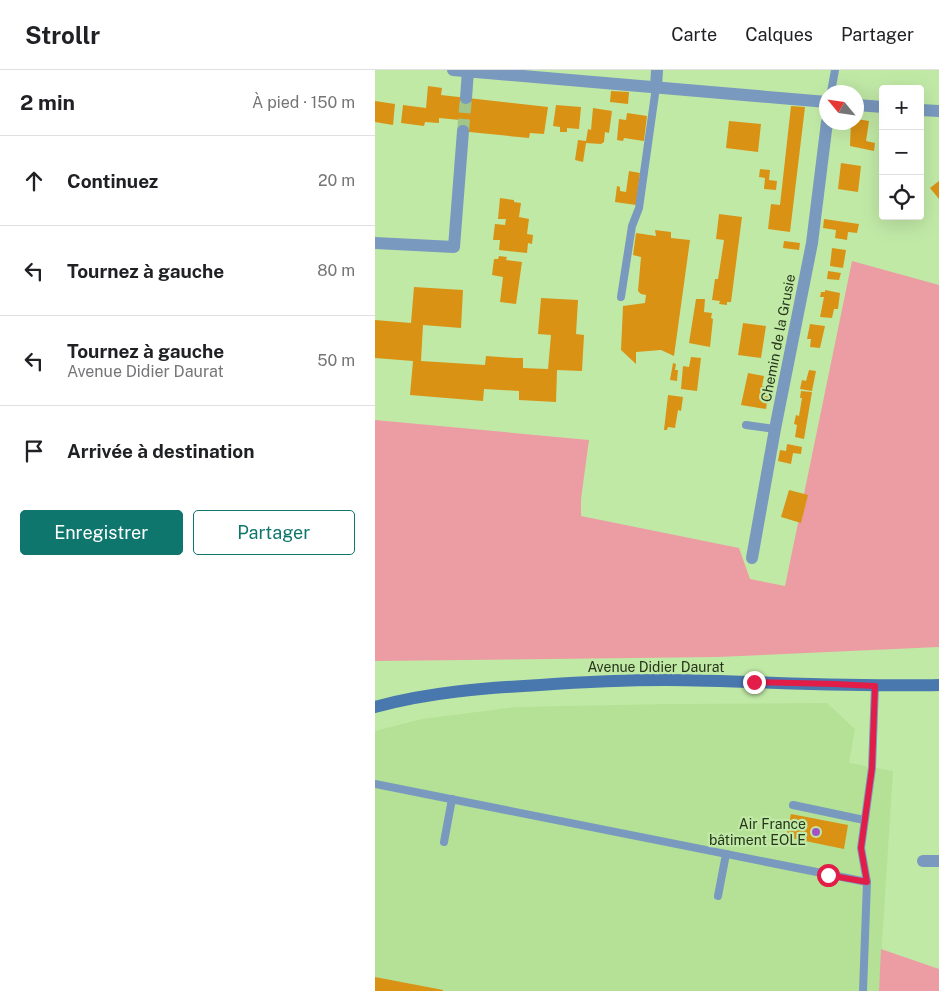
<!DOCTYPE html>
<html lang="fr">
<head>
<meta charset="utf-8">
<style>
  body { margin:0; font-family:"Public Sans",sans-serif; background:#f2f2f2; color:#202124 }
  .controls { position:absolute; right:15px; top:15px; display:grid; overflow:hidden; border-radius:5px; box-shadow:0 5px 20px #0002 }
  .controls button { width:45px; height:45px; display:grid; place-items:center; padding:0; border:0; border-bottom:1px solid #e0e0e0; background:#fff; color:#202124; font:25px sans-serif }
  .compass { position:absolute; left:444px; top:15px; width:45px; height:45px; border-radius:50%; background:#fff; box-shadow:0 5px 20px #0002; rotate:299deg }
  .stop { position:absolute; width:15px; height:15px; margin:-11px; border:4px solid #e11d48; border-radius:50%; background:#fff }
  .stop.end { background:#e11d48; border-color:#fff; box-shadow:0 1px 5px #0008 }
  .list { margin:0; padding:0; list-style:none }
  h2 { display:flex; justify-content:space-between; align-items:center; height:65px; margin:0; padding:0 20px; font-size:21px }
  h2 small { font-size:16px; font-weight:400; color:#757577 }
  .list li { display:grid; grid-template-columns:32px 1fr auto; gap:15px; align-items:center; box-sizing:border-box; height:90px; padding:0 20px; border-top:1px solid #e0e0e0 }
  .list b { display:block; font-size:19px; white-space:nowrap }
  .list p { margin:0; font-size:16px; white-space:nowrap; color:#757577 }
  .list em { font-size:16px; font-style:normal; color:#757577 }
  .actions { display:flex; gap:10px; padding:15px 20px }
  .actions a { flex:1; padding:11px 0; border:1px solid #0f766e; border-radius:5px; text-align:center; font-size:18px; color:#0f766e }
  .actions .main { background:#0f766e; color:#fff }
  .icon { flex:none; width:28px; height:28px; fill:none; stroke:currentColor; stroke-width:2; stroke-linecap:round; stroke-linejoin:round }
  .map { position:relative; flex:none; width:564px; height:921px; overflow:hidden }
  header { display:flex; align-items:center; gap:30px; box-sizing:border-box; height:70px; padding:0 25px; background:#fff; border-bottom:1px solid #e0e0e0 }
  header strong { font-size:24px }
  nav { display:flex; gap:28px; margin-inline-start:auto; font-size:18px }
  main { display:flex }
  aside { flex:1; background:#fff }
  .map>svg:first-child { display:block }
</style>
</head>
<body>
<header>
<strong>Strollr</strong>
<nav><a>Carte</a><a>Calques</a><a>Partager</a></nav>
</header>
<main>
<aside>
<h2>2 min<small>À pied · 150 m</small></h2>
<ul class="list">
<li><svg class="icon" aria-label="ahead" viewBox="0 0 24 24"><path d="M12 20V5M6 11l6-6 6 6"/></svg><div><b>Continuez</b></div><em>20 m</em></li>
<li><svg class="icon" aria-label="left" viewBox="0 0 24 24"><path d="M17 20v-9H6M10 6l-5 5 5 5"/></svg><div><b>Tournez à gauche</b></div><em>80 m</em></li>
<li><svg class="icon" aria-label="left" viewBox="0 0 24 24"><path d="M17 20v-9H6M10 6l-5 5 5 5"/></svg><div><b>Tournez à gauche</b><p>Avenue Didier Daurat</p></div><em>50 m</em></li>
<li><svg class="icon" aria-label="arrive" viewBox="0 0 24 24"><path d="M6 21V4h12l-3 4 3 4H6"/></svg><div><b>Arrivée à destination</b></div></li>
</ul>
<div class="actions"><a class="main">Enregistrer</a><a>Partager</a></div>
</aside>
<div class="map">
<svg width="564" height="921" viewBox="0 0 564 921">
  <rect width="100%" height="100%" fill="#c1e9a6"/>
  <path fill="#b4e196" d="M452,633L480,659L474,693L518,701L504,921H0V661L47,649L141,637L292,634Z"/>
  <g fill="#ec9da4">
    <path d="M477,191L564,215V577L343,587L0,591V350L214,370L206,429V446L364,478L375,509L410,516Z"/>
    <path d="M506,879L564,899V921H504Z"/>
  </g>
  <g fill="#d99214">
    <path d="M53,16L67,18L66,25L173,37L169,64L155,63L154,68L84,61L85,50L64,48V53L50,52L49,56L26,53L28,35L51,38Z"/>
    <path d="M236,21L254,22L253,34L235,32Z"/>
    <path d="M0,31L20,34L18,55L0,52Z"/>
    <path d="M181,35L206,37L204,59L192,58V62H185V57L178,56Z"/>
    <path d="M416,36L430,37L415,162L393,159L396,134L405,135Z"/>
    <path d="M218,38L237,41L234,63L230,62L229,72L226,74L211,73L208,92L200,90L203,70L211,71L213,59L216,60Z"/>
    <path d="M252,43L272,46L269,71L249,68L248,71L242,70L244,49L251,50Z"/>
    <path d="M482,49L494,51L491,71L500,73L499,81L475,76L476,52H482Z"/>
    <path d="M354,51L386,54L383,82L351,78Z"/>
    <path d="M466,93L486,96L483,122L463,119Z"/>
    <path d="M385,99L395,100L394,110L402,111L401,120L389,119L390,108L384,107Z"/>
    <path d="M254,101L265,103L261,135L240,132L242,116L245,117V121L251,122Z"/>
    <path d="M564,111V129L555,118Z"/>
    <path d="M125,128L139,130V132L146,133L144,147L154,149L152,164L158,165L157,174L153,173L152,183L124,180L125,170H118L120,154L130,155L131,149H123Z"/>
    <path d="M344,144L367,147L356,232H352V235L344,234L345,231L337,230L340,209H343L349,170L341,169Z"/>
    <path d="M449,149L484,154L482,163L473,162L472,170L460,168L461,160L448,158Z"/>
    <path d="M280,160L296,162V168L315,170L299,286L286,280L261,282V294L246,280L248,236L270,233L271,225L266,224L263,221L266,187L258,185L261,163L281,166Z"/>
    <path d="M409,171L425,173L424,180L408,178Z"/>
    <path d="M457,178L471,180L468,198L455,196Z"/>
    <path d="M124,186L132,187L131,190L147,192L141,234L125,232L128,207L117,205L119,189H123Z"/>
    <path d="M453,201L466,203L464,210L452,209Z"/>
    <path d="M39,217L88,220L86,258L48,255L46,291L110,295L111,286L140,288H148V298L173,299L176,265L163,264L166,228L203,230L201,264L209,265L207,301L182,300L181,332L144,330V321L109,319L108,331L35,325L38,291L0,288V250L36,253Z"/>
    <path d="M450,220L465,223L463,239H459L457,248L445,247L449,227H445L446,222H450Z"/>
    <path d="M321,229H330L329,242L337,243L336,248L338,249L335,277L314,273Z"/>
    <path d="M368,253L391,256L386,288L363,285Z"/>
    <path d="M435,254L450,256L445,278L435,277L436,269H432Z"/>
    <path d="M316,287L326,288L322,321L306,319L308,296L314,297Z"/>
    <path d="M298,293L301,294L300,300H303L302,311L295,310Z"/>
    <path d="M434,300L441,301L437,321L425,319L427,310L431,311Z"/>
    <path d="M373,303L389,306L387,316L392,317L390,326H393L391,339L366,335Z"/>
    <path d="M426,321L437,322L429,369L420,367L422,355L419,354L421,345L424,346L427,328H425Z"/>
    <path d="M293,325L308,327L306,341L303,340L300,358L293,357L292,360H289Z"/>
    <path d="M412,374L427,377L426,384L418,383L416,394L403,391L405,380L411,381Z"/>
    <path d="M414,420L433,425L426,453L406,447Z"/>
    <path d="M416,744L473,755L469,779L411,767Z"/>
    <path d="M0,907L68,920V921H0Z"/>
  </g>
  <g fill="none" stroke-linecap="round" stroke-linejoin="round">
    <path stroke="#a2c58a" stroke-width="12" stroke-dasharray="12 6" stroke-linecap="butt" d="M88,61L91,28"/>
    <g stroke="#7a99bf" stroke-width="8">
      <path d="M456,22L460,0"/>
      <path d="M246,227L257,156L264,138L281,17"/>
      <path d="M371,355L400,359"/>
      <path d="M0,714L492,812"/>
      <path d="M418,735L489,750"/>
      <path d="M69,772L77,729"/>
      <path d="M343,826L351,784"/>
      <path d="M488,921L492,812L486,778L497,698L500,616"/>
    </g>
    <g stroke="#7a99bf" stroke-width="12">
      <path d="M78,0L452,32"/>
      <path d="M281,17L282,0"/>
      <path d="M91,28L93,1"/>
      <path d="M482,35L508,37"/>
      <path d="M545,40L564,41"/>
      <path d="M0,173L79,177L88,61"/>
      <path d="M377,488L400,359L437,173L452,52"/>
      <path d="M548,791H564"/>
    </g>
    <path stroke="#4978af" stroke-width="12" d="M0,637C54,622 110,618 165,615C207,612 249,610 291,610C382,611 473,617 564,615"/>
  </g>
  <g fill="none" stroke-linecap="round" stroke-linejoin="round">
    <path stroke="#e11d48" stroke-width="6" d="M379,612L460,614L500,616L497,698L486,778L492,812L453,805"/>
  </g>
  <circle fill="#a154c6" stroke="#c1e9a6" stroke-width="2" cx="441" cy="762" r="5"/>
  <g text-anchor="middle" stroke-width="4.5" stroke-linejoin="round" paint-order="stroke">
    <g font-size="14" fill="#25351a" stroke="#c1e9a6">
      <text transform="translate(403 268) rotate(-79)" y="5">Chemin de la Grusie</text>
      <text x="281" y="602">Avenue Didier Daurat</text>
    </g>
    <g font-size="14" fill="#25351a" stroke="#c1e9a6" text-anchor="end">
      <text x="431" y="759">Air France<tspan x="431" dy="16">bâtiment EOLE</tspan></text>
    </g>
  </g>
</svg>
<div class="controls">
<button>+</button>
<button>−</button>
<button><svg class="icon" aria-label="locate" viewBox="0 0 24 24"><circle cx="12" cy="12" r="6"/><path d="M12 2v4M12 18v4M2 12h4M18 12h4"/></svg></button>
</div>
<svg class="compass" viewBox="-18 -18 36 36"><path d="M0-13l5 13h-10z" fill="#e53935"/><path d="M0 13l5-13h-10z" fill="#757577"/></svg>
<div class="stop" style="left:453px;top:805px"></div>
<div class="stop end" style="left:379px;top:612px"></div>
</div>
</main>
</body>
</html>
